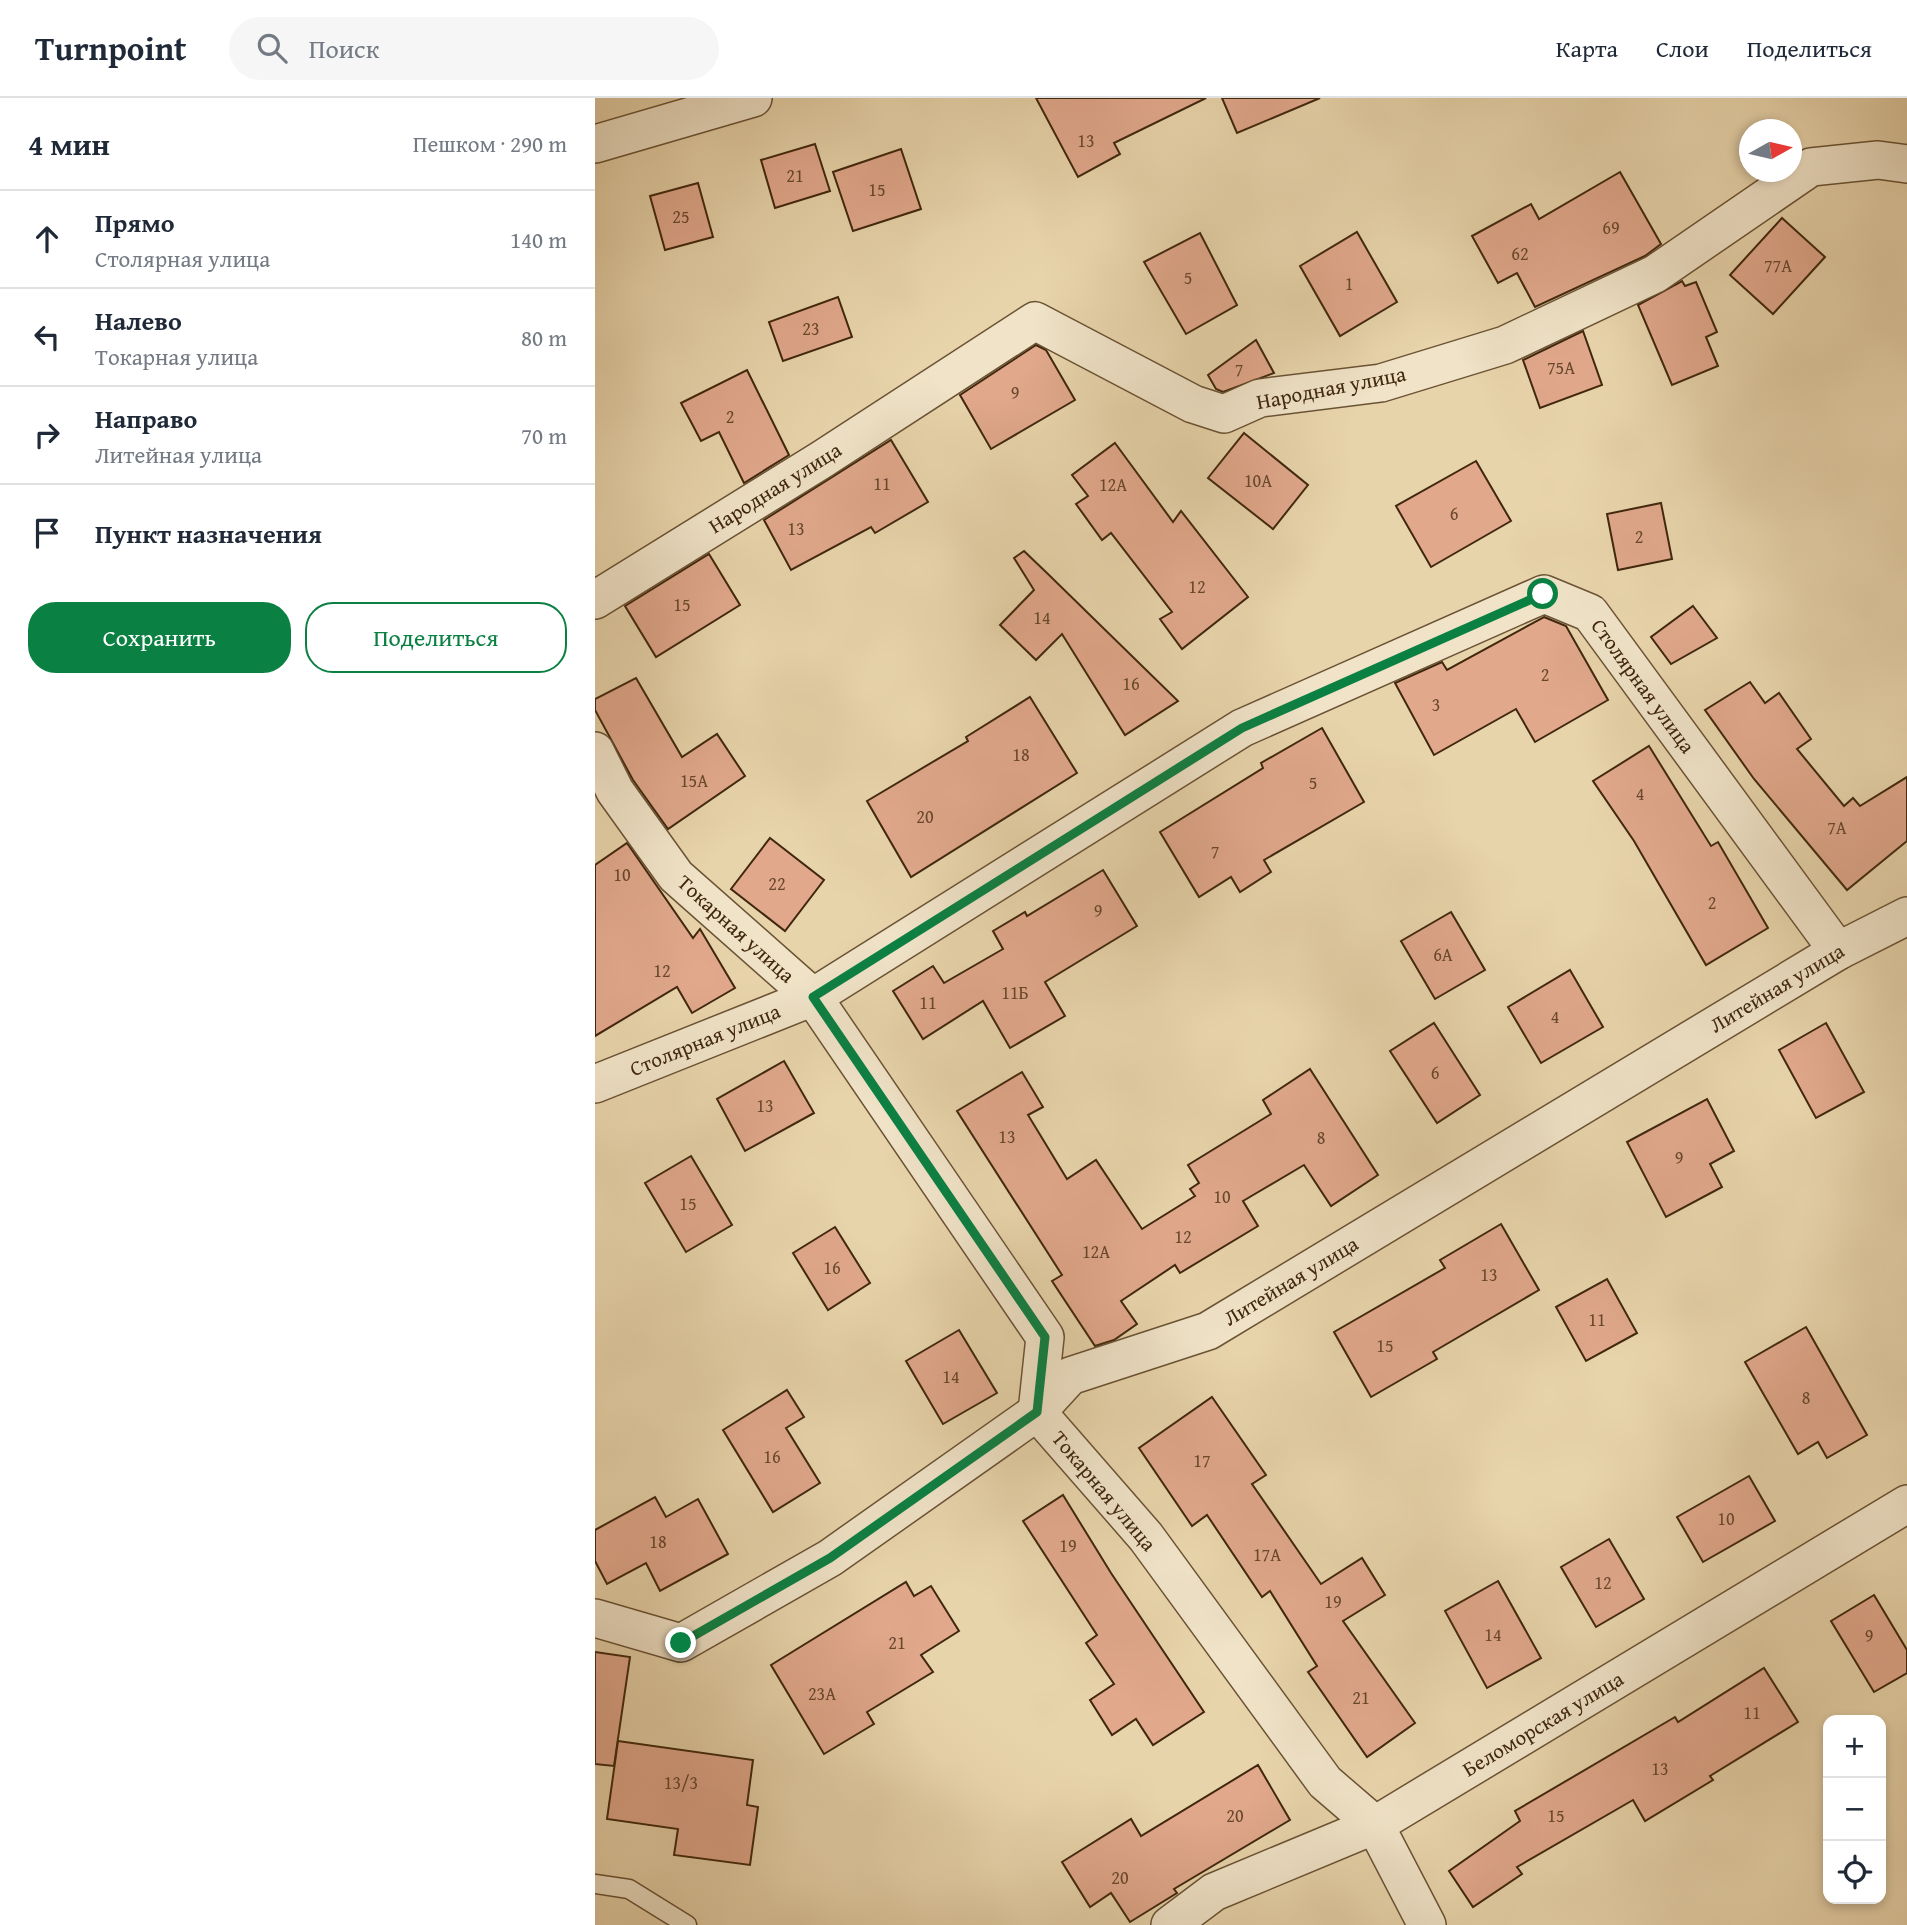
<!DOCTYPE html>
<html lang="ru">
<head>
<meta charset="utf-8">
<style>
  body { margin:0; font-family:"Gentium Book Plus",serif; background:#f6f6f7; color:#1f2937 }
  .controls { position:absolute; right:21px; bottom:21px; display:grid; overflow:hidden; border-radius:14px; box-shadow:0 4px 10px #0003 }
  .controls button { width:63px; height:63px; display:grid; place-items:center; padding:0; border:0; border-bottom:2px solid #e0e1e3; background:#fff; color:#1f2937; font:35px sans-serif }
  .compass { position:absolute; left:1144px; top:21px; width:63px; height:63px; border-radius:50%; background:#fff; box-shadow:0 4px 10px #0003; rotate:82deg }
  .stop { position:absolute; width:21px; height:21px; margin:-16px; border:5px solid #0b8043; border-radius:50%; background:#fff }
  .stop.end { background:#0b8043; border-color:#fff; box-shadow:0 2px 7px #0008 }
  .list { margin:0; padding:0; list-style:none }
  h2 { display:flex; justify-content:space-between; align-items:center; height:91px; margin:0; padding:0 28px; font-size:30px }
  h2 small { font-size:23px; font-weight:400; color:#747a83 }
  .list li { display:grid; grid-template-columns:46px 1fr auto; gap:21px; align-items:center; box-sizing:border-box; height:98px; padding:0 28px; border-top:2px solid #e0e1e3 }
  .list b { display:block; font-size:26px; white-space:nowrap }
  .list p { margin:0; font-size:23px; white-space:nowrap; color:#747a83 }
  .list em { font-size:23px; font-style:normal; color:#747a83 }
  .actions { display:flex; gap:14px; padding:21px 28px }
  .actions a { flex:1; padding:16px 0; border:2px solid #0b8043; border-radius:28px; text-align:center; font-size:24px; color:#0b8043 }
  .actions .main { background:#0b8043; color:#fff }
  .icon { flex:none; width:38px; height:38px; fill:none; stroke:currentColor; stroke-width:2; stroke-linecap:round; stroke-linejoin:round }
  .map { position:relative; flex:none; width:1312px; height:1827px; overflow:hidden }
  header { display:flex; align-items:center; gap:42px; box-sizing:border-box; height:98px; padding:0 35px; background:#fff; border-bottom:2px solid #e0e1e3 }
  header strong { font-size:33px }
  nav { display:flex; gap:38px; margin-inline-start:auto; font-size:24px }
  .search { width:490px; height:63px; background:#f6f6f7; display:flex; align-items:center; gap:18px; box-sizing:border-box; padding:0 24px; border-radius:38px; color:#747a83; font-size:26px }
  main { display:flex }
  aside { flex:1; background:#fff }
  .map>svg:first-child { display:block }
</style>
</head>
<body>
<header>
<strong>Turnpoint</strong>
<div class="search"><svg class="icon" aria-label="search" viewBox="0 0 24 24"><circle cx="10" cy="10" r="6"/><path d="M15 15l6 6"/></svg>Поиск</div>
<nav><a>Карта</a><a>Слои</a><a>Поделиться</a></nav>
</header>
<main>
<aside>
<h2>4 мин<small>Пешком · 290 m</small></h2>
<ul class="list">
<li><svg class="icon" aria-label="ahead" viewBox="0 0 24 24"><path d="M12 20V5M6 11l6-6 6 6"/></svg><div><b>Прямо</b><p>Столярная улица</p></div><em>140 m</em></li>
<li><svg class="icon" aria-label="left" viewBox="0 0 24 24"><path d="M17 20v-9H6M10 6l-5 5 5 5"/></svg><div><b>Налево</b><p>Токарная улица</p></div><em>80 m</em></li>
<li><svg class="icon" aria-label="right" viewBox="0 0 24 24"><path d="M7 20v-9h11M14 6l5 5-5 5"/></svg><div><b>Направо</b><p>Литейная улица</p></div><em>70 m</em></li>
<li><svg class="icon" aria-label="arrive" viewBox="0 0 24 24"><path d="M6 21V4h12l-3 4 3 4H6"/></svg><div><b>Пункт назначения</b></div></li>
</ul>
<div class="actions"><a class="main">Сохранить</a><a>Поделиться</a></div>
</aside>
<div class="map">
<svg width="1312" height="1827" viewBox="0 0 1312 1827">
  <rect width="100%" height="100%" fill="#e8d4ab"/>
  <filter id="stains"><feTurbulence type="fractalNoise" baseFrequency=".00286" numOctaves="4"/><feColorMatrix values="0 0 0 0 .2 0 0 0 0 .09 0 0 0 0 .02 0 0 0 .5 -.17"/></filter>
  <radialGradient id="worn" r=".72"><stop offset=".6" stop-color="#630" stop-opacity="0"/><stop offset="1" stop-color="#630" stop-opacity=".3"/></radialGradient>
  <g fill="#e1a88c" stroke="#40270d" stroke-width="2">
    <path d="M441,0H611L519,45L525,56L483,79Z"/>
    <path d="M627,0H725L642,35Z"/>
    <path d="M220,46L235,93L180,110L166,62Z"/>
    <path d="M306,51L326,111L258,133L238,74Z"/>
    <path d="M1025,74L1066,146L1050,158L940,209L922,175L903,185L877,138L936,106L944,121Z"/>
    <path d="M103,85L118,139L70,152L55,98Z"/>
    <path d="M1187,120L1230,159L1178,216L1135,177Z"/>
    <path d="M762,134L802,204L745,238L705,168Z"/>
    <path d="M605,135L642,207L591,236L549,164Z"/>
    <path d="M1087,183L1090,188L1101,184L1122,234L1111,239L1123,268L1077,287L1043,207Z"/>
    <path d="M243,199L257,239L188,263L174,224Z"/>
    <path d="M988,233L1007,287L945,310L928,262Z"/>
    <path d="M661,242L679,275L628,294L621,291L613,277Z"/>
    <path d="M441,247L451,252L480,302L396,351L365,297Z"/>
    <path d="M152,272L194,357L149,385L124,334L106,343L86,305Z"/>
    <path d="M649,335L713,387L678,431L613,380Z"/>
    <path d="M296,342L333,404L280,435L276,429L196,472L169,422Z"/>
    <path d="M520,345L578,424L586,413L653,499L587,551L565,521L577,514L516,435L507,442L481,406L493,398L477,377Z"/>
    <path d="M881,363L916,423L836,469L801,408Z"/>
    <path d="M1066,405L1077,461L1023,472L1012,416Z"/>
    <path d="M429,453L454,477L583,603L530,637L467,536L441,562L405,527L439,492L419,460Z"/>
    <path d="M114,456L145,507L61,559L30,508Z"/>
    <path d="M1098,508L1122,540L1076,566L1056,539Z"/>
    <path d="M949,519L971,528L1013,602L940,644L921,611L839,657L800,585L847,564L852,572Z"/>
    <path d="M41,580L87,659L122,636L150,678L73,731L38,682L0,612V601Z"/>
    <path d="M1155,584L1170,605L1184,595L1216,641L1202,651L1249,708L1258,700L1265,708L1312,679V743L1252,792L1159,681L1110,612Z"/>
    <path d="M435,599L482,675L316,779L272,703L373,643L371,639Z"/>
    <path d="M727,630L769,704L669,762L676,774L645,794L636,779L604,799L565,734L668,670L666,665Z"/>
    <path d="M1054,648L1116,748L1123,744L1173,830L1111,867L1039,743L998,683Z"/>
    <path d="M175,740L229,782L190,833L136,791Z"/>
    <path d="M32,745L98,840L105,831L140,890L97,915L82,889L0,938V767Z"/>
    <path d="M508,772L542,828L450,884L470,918L415,950L388,903L328,941L298,893L338,868L349,885L408,851L398,833L430,814L432,818Z"/>
    <path d="M856,814L890,872L840,901L806,843Z"/>
    <path d="M975,872L1008,929L946,965L913,909Z"/>
    <path d="M839,925L885,997L842,1025L795,953Z"/>
    <path d="M1231,925L1269,994L1221,1020L1184,952Z"/>
    <path d="M189,963L219,1015L150,1053L122,1001Z"/>
    <path d="M715,971L783,1077L736,1108L709,1067L648,1103L663,1128L585,1175L580,1167L526,1203L542,1226L519,1242L500,1248L457,1183L467,1177L362,1013L427,974L448,1009L433,1017L472,1081L501,1062L547,1131L600,1098L595,1091L604,1085L593,1067L676,1016L668,1002Z"/>
    <path d="M1112,1001L1139,1053L1115,1066L1127,1089L1071,1119L1032,1044Z"/>
    <path d="M96,1058L137,1127L91,1154L50,1085Z"/>
    <path d="M906,1126L944,1192L838,1254L842,1261L776,1299L739,1234L850,1170L845,1162Z"/>
    <path d="M240,1129L275,1185L233,1212L198,1155Z"/>
    <path d="M1012,1181L1042,1235L991,1263L961,1209Z"/>
    <path d="M1211,1229L1272,1337L1232,1360L1223,1344L1203,1356L1150,1264Z"/>
    <path d="M364,1232L402,1295L348,1326L311,1263Z"/>
    <path d="M192,1292L209,1319L191,1330L225,1385L178,1414L128,1332Z"/>
    <path d="M617,1299L671,1377L657,1386L726,1486L767,1460L790,1497L748,1523L820,1625L772,1659L713,1574L722,1568L675,1493L667,1499L612,1417L597,1428L544,1350Z"/>
    <path d="M1154,1378L1180,1423L1108,1464L1082,1419Z"/>
    <path d="M468,1397L516,1475L609,1614L558,1647L541,1621L517,1637L495,1602L519,1586L491,1545L502,1537L428,1423Z"/>
    <path d="M60,1399L71,1419L103,1401L133,1456L65,1493L51,1465L12,1486L0,1463V1432Z"/>
    <path d="M1014,1441L1049,1501L1001,1529L966,1469Z"/>
    <path d="M903,1483L946,1560L892,1590L850,1513Z"/>
    <path d="M311,1484L319,1498L336,1488L364,1533L326,1557L338,1574L272,1614L279,1626L229,1656L176,1567Z"/>
    <path d="M1279,1497L1312,1552V1575L1279,1594L1236,1523Z"/>
    <path d="M0,1554L35,1559L19,1668L0,1666Z"/>
    <path d="M1169,1570L1203,1624L1115,1678L1118,1682L1050,1723L1038,1702L922,1769L927,1776L878,1809L854,1773L925,1723L920,1713L1080,1619L1083,1624Z"/>
    <path d="M23,1643L158,1662L152,1707L163,1709L155,1767L79,1757L83,1731L12,1721Z"/>
    <path d="M663,1667L695,1722L579,1791L582,1795L535,1824L516,1795L495,1809L467,1764L536,1721L546,1738Z"/>
  </g>
  <g fill="none" stroke-linecap="round" stroke-linejoin="round">
    <g stroke="#6a5234" stroke-width="21">
      <path id="lane" d="M0,1786L34,1791L92,1827"/>
    </g>
    <g stroke="#6a5234" stroke-width="40">
      <g id="street">
        <path d="M0,46L158,0"/>
        <path d="M0,502L226,362L440,223L598,306L629,316L665,300L786,285L910,247L1060,176L1216,69L1283,62L1312,66"/>
        <path d="M0,653L20,693L81,778L218,899L450,1239L442,1314L551,1439L730,1684L780,1727L832,1827"/>
        <path d="M0,986L218,899L647,630L949,496L995,515L1243,853"/>
        <path d="M0,1520L86,1545L235,1460L442,1314L475,1278L613,1233L1243,853L1312,818"/>
        <path d="M575,1827L619,1794L780,1727L1312,1406"/>
      </g>
    </g>
    <use href="#lane" stroke="#f0e3c8" stroke-width="18"/>
    <use href="#street" stroke="#f0e3c8" stroke-width="37"/>
  </g>
  <g fill="none" stroke-linecap="round" stroke-linejoin="round">
    <path stroke="#0b8043" stroke-width="9" d="M86,1545L235,1460L442,1314L450,1239L218,899L647,630L948,496"/>
  </g>
  <g text-anchor="middle" stroke-width="5" stroke-linejoin="round" paint-order="stroke">
    <g font-size="18" fill="#68472d">
      <text x="491" y="49">13</text>
      <text x="200" y="84">21</text>
      <text x="282" y="98">15</text>
      <text x="86" y="125">25</text>
      <text x="1016" y="136">69</text>
      <text x="925" y="162">62</text>
      <text x="1183" y="174">77А</text>
      <text x="593" y="186">5</text>
      <text x="754" y="192">1</text>
      <text x="216" y="237">23</text>
      <text x="966" y="276">75А</text>
      <text x="644" y="278">7</text>
      <text x="420" y="301">9</text>
      <text x="135" y="325">2</text>
      <text x="663" y="389">10А</text>
      <text x="287" y="392">11</text>
      <text x="518" y="393">12А</text>
      <text x="859" y="422">6</text>
      <text x="201" y="437">13</text>
      <text x="1044" y="445">2</text>
      <text x="602" y="495">12</text>
      <text x="87" y="513">15</text>
      <text x="447" y="526">14</text>
      <text x="950" y="583">2</text>
      <text x="536" y="592">16</text>
      <text x="841" y="613">3</text>
      <text x="426" y="663">18</text>
      <text x="99" y="689">15А</text>
      <text x="718" y="691">5</text>
      <text x="1045" y="702">4</text>
      <text x="330" y="725">20</text>
      <text x="1242" y="736">7А</text>
      <text x="620" y="760">7</text>
      <text x="27" y="783">10</text>
      <text x="182" y="792">22</text>
      <text x="1117" y="811">2</text>
      <text x="503" y="819">9</text>
      <text x="848" y="863">6А</text>
      <text x="67" y="879">12</text>
      <text x="420" y="901">11Б</text>
      <text x="333" y="911">11</text>
      <text x="960" y="925">4</text>
      <text x="840" y="981">6</text>
      <text x="170" y="1014">13</text>
      <text x="412" y="1045">13</text>
      <text x="726" y="1046">8</text>
      <text x="1084" y="1066">9</text>
      <text x="627" y="1105">10</text>
      <text x="93" y="1112">15</text>
      <text x="588" y="1145">12</text>
      <text x="501" y="1160">12А</text>
      <text x="237" y="1176">16</text>
      <text x="894" y="1183">13</text>
      <text x="1002" y="1228">11</text>
      <text x="790" y="1254">15</text>
      <text x="356" y="1285">14</text>
      <text x="1211" y="1306">8</text>
      <text x="177" y="1365">16</text>
      <text x="607" y="1369">17</text>
      <text x="1131" y="1427">10</text>
      <text x="63" y="1450">18</text>
      <text x="473" y="1454">19</text>
      <text x="672" y="1463">17А</text>
      <text x="1008" y="1491">12</text>
      <text x="738" y="1510">19</text>
      <text x="898" y="1543">14</text>
      <text x="1274" y="1544">9</text>
      <text x="302" y="1551">21</text>
      <text x="227" y="1602">23А</text>
      <text x="766" y="1606">21</text>
      <text x="1157" y="1621">11</text>
      <text x="1065" y="1677">13</text>
      <text x="86" y="1691">13/3</text>
      <text x="640" y="1724">20</text>
      <text x="961" y="1724">15</text>
      <text x="525" y="1786">20</text>
    </g>
    <g font-size="21" fill="#40270d" stroke="#f0e3c8">
      <text transform="translate(736 290) rotate(-11)" y="7">Народная улица</text>
      <text transform="translate(180 390) rotate(-32)" y="7">Народная улица</text>
      <text transform="translate(1048 588) rotate(54)" y="7">Столярная улица</text>
      <text transform="translate(141 831) rotate(42)" y="7">Токарная улица</text>
      <text transform="translate(1182 890) rotate(-31)" y="7">Литейная улица</text>
      <text transform="translate(110 942) rotate(-22)" y="7">Столярная улица</text>
      <text transform="translate(696 1183) rotate(-31)" y="7">Литейная улица</text>
      <text transform="translate(509 1393) rotate(50)" y="7">Токарная улица</text>
      <text transform="translate(948 1626) rotate(-31)" y="7">Беломорская улица</text>
    </g>
  </g>
  <rect width="100%" height="100%" filter="url(#stains)"/>
  <rect width="100%" height="100%" fill="url(#worn)"/>
</svg>
<div class="controls">
<button>+</button>
<button>−</button>
<button><svg class="icon" aria-label="locate" viewBox="0 0 24 24"><circle cx="12" cy="12" r="6"/><path d="M12 2v4M12 18v4M2 12h4M18 12h4"/></svg></button>
</div>
<svg class="compass" viewBox="-18 -18 36 36"><path d="M0-13l5 13h-10z" fill="#e53935"/><path d="M0 13l5-13h-10z" fill="#747a83"/></svg>
<div class="stop" style="left:948px;top:496px"></div>
<div class="stop end" style="left:86px;top:1545px"></div>
</div>
</main>
</body>
</html>
